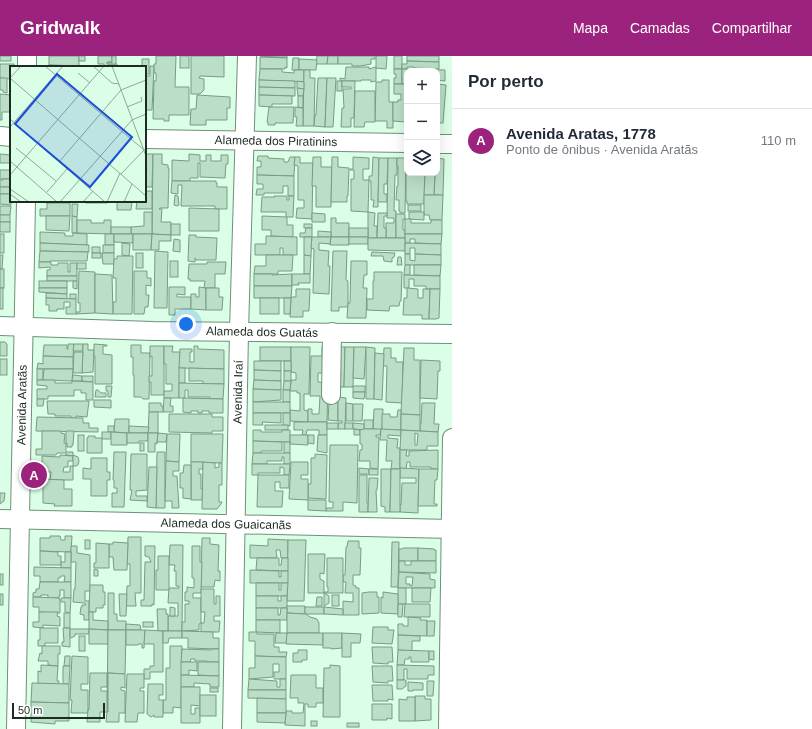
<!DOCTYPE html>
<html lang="pt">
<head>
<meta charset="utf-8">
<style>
  body { margin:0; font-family:Arial,sans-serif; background:#f6f6f7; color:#1f2937 }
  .controls { position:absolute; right:12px; top:12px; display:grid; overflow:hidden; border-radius:8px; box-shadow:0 4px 16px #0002 }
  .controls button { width:36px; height:36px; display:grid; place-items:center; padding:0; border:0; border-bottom:1px solid #e0e1e3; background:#fff; color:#1f2937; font:20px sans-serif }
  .scale { position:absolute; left:12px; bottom:10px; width:93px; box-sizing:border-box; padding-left:4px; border:2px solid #1d2b22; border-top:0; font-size:11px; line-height:14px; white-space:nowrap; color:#1d2b22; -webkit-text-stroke:3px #fff; paint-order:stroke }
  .you { position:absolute; left:186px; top:268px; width:14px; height:14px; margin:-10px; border:3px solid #fff; border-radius:50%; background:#1a73e8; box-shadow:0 0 0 6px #1a73e833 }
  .badge { display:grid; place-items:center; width:26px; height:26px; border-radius:50%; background:#9b237d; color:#fff; font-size:13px; font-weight:700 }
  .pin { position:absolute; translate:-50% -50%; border:2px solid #fff; box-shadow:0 1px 4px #0006 }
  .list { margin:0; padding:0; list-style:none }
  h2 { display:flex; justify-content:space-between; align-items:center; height:52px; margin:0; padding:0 16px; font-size:17px }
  h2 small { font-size:13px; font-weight:400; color:#747a83 }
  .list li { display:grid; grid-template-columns:26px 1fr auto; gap:12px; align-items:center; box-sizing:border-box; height:64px; padding:0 16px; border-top:1px solid #e0e1e3 }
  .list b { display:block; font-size:15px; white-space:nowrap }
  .list p { margin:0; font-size:13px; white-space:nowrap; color:#747a83 }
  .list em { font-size:13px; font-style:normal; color:#747a83 }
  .icon { flex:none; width:22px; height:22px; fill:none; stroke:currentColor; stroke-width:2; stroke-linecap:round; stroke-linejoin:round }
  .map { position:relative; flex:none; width:452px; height:673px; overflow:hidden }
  header { display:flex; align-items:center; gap:24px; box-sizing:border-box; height:56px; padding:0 20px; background:#9b237d; color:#fff }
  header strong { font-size:19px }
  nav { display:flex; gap:22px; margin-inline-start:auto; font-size:14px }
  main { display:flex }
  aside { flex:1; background:#fff }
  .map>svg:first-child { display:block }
</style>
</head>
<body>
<header>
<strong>Gridwalk</strong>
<nav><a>Mapa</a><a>Camadas</a><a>Compartilhar</a></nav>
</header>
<main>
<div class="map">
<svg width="452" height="673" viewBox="0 0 452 673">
  <rect width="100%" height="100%" fill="#dafee6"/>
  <g fill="#badec6" stroke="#799b85" fill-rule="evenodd">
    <rect x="0" y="0" width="11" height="5"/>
    <path d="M49,0H79V10L49,9Z"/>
    <rect x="79" y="0" width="6" height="5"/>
    <path d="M98,0H112V6H107V8H117V11H104V8H98Z"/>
    <path d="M112,0H116V8H108V6L112,7Z"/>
    <path d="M156,0H176L175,31H189V59H169V65H164V63H153L154,25H156V17H154V8H156Z"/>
    <rect x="180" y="0" width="9" height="12"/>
    <path d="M191,0H224V21L200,20L199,22L204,23V34L200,38H191Z"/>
    <path d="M260,0H287V2Z"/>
    <path d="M317,0H328L327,8H316Z"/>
    <path d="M328,0H338V8H327Z"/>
    <path d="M338,0H375V3H371V8L360,10H352V8H338Z"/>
    <path d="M376,0H387L386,13L376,12Z"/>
    <rect x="394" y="0" width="8" height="13"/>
    <path d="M407,0H439V6L407,5Z"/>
    <path d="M260,1L287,2V12L285,11V13H260Z"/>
    <path d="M293,2H299V14H292Z"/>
    <path d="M142,3H149V18H145V11H142Z"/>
    <path d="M299,3L317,4L316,14H299Z"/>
    <path d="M407,5L439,6V13L414,12V11H407V13H402V8H407Z"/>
    <path d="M0,8H14V11H11V23L0,22Z"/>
    <path d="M49,9L69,10V11H49Z"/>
    <path d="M150,10H154L152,54H145V20H150Z"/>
    <path d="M346,11H369V13L376,11V25L371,26V24H361V25H340V22L345,23Z"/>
    <path d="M260,13H282V16L294,17V14H304V26L259,24Z"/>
    <path d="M394,13H402V28H394V22H396V18H394Z"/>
    <path d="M402,13L445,14V25L437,24V15H407V28H402Z"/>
    <path d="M304,14H310V22H315L314,70H303Z"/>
    <path d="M0,22H7V37L3,36V34H0Z"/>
    <path d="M318,22H327L325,71L314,70L315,59H316Z"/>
    <path d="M327,22H336L333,71H325Z"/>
    <path d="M259,24L295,25V32L259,31Z"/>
    <path d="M382,24H389V46H393V72H387V65H375L376,26H382Z"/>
    <path d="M297,25L304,26V33L297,32Z"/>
    <rect x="337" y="25" width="5" height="10"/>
    <path d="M342,25H355L354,62H351V71H341L342,52H344L343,33H351V31H342Z"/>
    <path d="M394,28H407L406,66L393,65V46H398V44H401V38H394Z"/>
    <path d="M437,28L446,29L443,67H437Z"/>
    <path d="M259,31L295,32V40L259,39Z"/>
    <path d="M297,32L304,33L303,40H298Z"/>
    <path d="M355,35H375V66H365L364,71H354Z"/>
    <path d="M0,38L11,39L10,56H2V64H0Z"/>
    <path d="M197,39L230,41V52H227V64H206V69H190L191,53H196Z"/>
    <path d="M259,39L292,40V48H272V51L259,50Z"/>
    <path d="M298,40H303V52L298,51Z"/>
    <path d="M269,51H294L293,67H275V69H268V66H267Z"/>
    <path d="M295,51L303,52V70H296L297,61H295Z"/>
    <path d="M0,98L11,99V107H0Z"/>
    <path d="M146,98H153L152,131H145V106H146Z"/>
    <path d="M153,98H162V108L168,109V112H169L168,152H160L159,153H162L161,166H171V179L152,178Z"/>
    <path d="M189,98L200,99V105H206V99H211V105H221V99H228V108H226L225,122L200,121V107H198V122H190V125H172V104L189,105Z"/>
    <path d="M258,100H268V102L284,103V106H288L290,101H295L294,120L257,119V111H261V105H257Z"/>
    <path d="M295,101H300V107H313L312,163L296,162L297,152H304V144H298V110L294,109Z"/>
    <path d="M313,101H321V111H332L331,151H316V130H312Z"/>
    <path d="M332,101H338V111L349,112L348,140H347V146H331Z"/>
    <path d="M353,101L369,102V113H363V124H369L368,156L351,155V123H354V114H350V113H353Z"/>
    <path d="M373,101L379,102L378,151H373L374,144H371V125H369V120H372Z"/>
    <path d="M379,102H388L387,128H384V138H387V146H378Z"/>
    <path d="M388,102H397V119H395L394,155H396V182H386V167H394V162H387Z"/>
    <path d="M397,102H406L405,157H400V155H399V144H396L397,130H398V110H397Z"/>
    <path d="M437,102L444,103L443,139H434L435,117H437Z"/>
    <path d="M406,109L407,117H424L425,118L424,148H407V145H406Z"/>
    <rect x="0" y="114" width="11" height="9"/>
    <path d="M425,117H435L434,139H424Z"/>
    <path d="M257,119L294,120V140H288V130H283V137H264V139H256L257,133H263V128H257Z"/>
    <path d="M3,123H11V131H0V124H3Z"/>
    <path d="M172,125H216V127H217V131H227V153H215V150H181L182,129H178V138L171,137Z"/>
    <rect x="0" y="131" width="11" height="7"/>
    <path d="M145,135H152V153H136L137,145H145Z"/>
    <path d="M0,138H11V149L0,148Z"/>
    <path d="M175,139L178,140L179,149L177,150L174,149Z"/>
    <path d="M424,139H443L442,164H430L429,159H424Z"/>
    <path d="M274,140H287V144H289V140H294L293,161H286V156H261L262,141H275Z"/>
    <rect x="47" y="145" width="23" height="2"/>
    <rect x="86" y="145" width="21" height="2"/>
    <path d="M117,145H132L131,154H117Z"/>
    <path d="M47,147H70V160H40V153H47Z"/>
    <path d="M72,148H78L77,161L72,160Z"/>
    <rect x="408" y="149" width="13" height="6"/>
    <path d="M0,150H11L10,159H0Z"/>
    <path d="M189,152L219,153V175H189Z"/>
    <path d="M144,156H152V178H131V171L144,170Z"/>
    <path d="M368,156L375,157L374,170H377V182H368Z"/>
    <path d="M409,156H424V164L409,163Z"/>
    <path d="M312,157L325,158V166H312Z"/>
    <path d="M378,157H387V160H384V172H386V182H377Z"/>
    <path d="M396,158H405V163H403V174H405V182H396Z"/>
    <rect x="0" y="159" width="10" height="7"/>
    <path d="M46,160H70L69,175L46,174Z"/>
    <path d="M72,160L77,161V177H72Z"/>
    <path d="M262,160L287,161V169H293V181L271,180V174H262Z"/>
    <path d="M331,162H336V167H349V181H331Z"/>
    <path d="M405,163H411V167H431V164H442V178H405Z"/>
    <path d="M77,164H91V167H104V164H111V178L77,177Z"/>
    <rect x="0" y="166" width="10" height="10"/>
    <rect x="171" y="168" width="9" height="11"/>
    <rect x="304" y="168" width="8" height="4"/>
    <rect x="111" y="171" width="20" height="7"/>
    <path d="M306,172H312V181H300V177H305Z"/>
    <rect x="349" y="172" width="19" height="9"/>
    <path d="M318,175L331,176V181H318Z"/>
    <path d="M40,176L65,177V180H73V177L87,178V189L40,187Z"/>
    <rect x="0" y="178" width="4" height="19"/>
    <rect x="105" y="178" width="9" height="11"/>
    <path d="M114,178H133V187L114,186Z"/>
    <path d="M133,178H152L151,194H133Z"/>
    <path d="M152,178L171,179V185H159V194H151Z"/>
    <path d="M405,178H442L441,188L415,187V183H410V187H405Z"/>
    <path d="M189,179H196V181L217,182L216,204H196L195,202V206L188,205Z"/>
    <path d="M266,180L297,181V199H283V192H280V199H255V188H266Z"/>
    <path d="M304,181H312L311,200L304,199Z"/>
    <path d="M312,181H331L330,188L319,187V194L329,195L328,210H330L329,238L313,237L314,193L311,192Z"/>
    <path d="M331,181H349V189H330Z"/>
    <rect x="349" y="181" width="19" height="7"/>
    <path d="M368,182H405V195L368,194Z"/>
    <path d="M174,183L180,184V196L173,195Z"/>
    <path d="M40,187L89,189V196L40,195Z"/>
    <path d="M122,187L130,188L129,200L122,199Z"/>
    <path d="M405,187L441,188V199L415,198V192H410V198H405Z"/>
    <rect x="103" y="189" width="11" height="8"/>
    <rect x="92" y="191" width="8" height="6"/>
    <path d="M40,195L88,196L87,205H50V206H39Z"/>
    <path d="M155,195L168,196L167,252H154Z"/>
    <path d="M333,195H347L346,224L348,225V251H339V255H331Z"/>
    <path d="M372,196L395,197L394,201L392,202V206L384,205L383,200H371Z"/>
    <rect x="92" y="197" width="9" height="5"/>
    <path d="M102,197H114V208H103Z"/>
    <rect x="136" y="197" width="7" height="15"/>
    <path d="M405,198H410V204L415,205V198L441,199V209H405Z"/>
    <path d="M0,199H3L2,213H0Z"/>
    <path d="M266,199H293L292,215H278V218H254L255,210H266Z"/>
    <path d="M304,199L311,200L310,218H304Z"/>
    <path d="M117,200H133L132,258H113V246H116V222H113L114,203H117Z"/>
    <path d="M398,201H401L402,209H397Z"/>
    <rect x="170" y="205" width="8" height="16"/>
    <path d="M351,205H367V219H364L363,232H367L366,262H347L348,247H350Z"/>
    <path d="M39,206H51V209H58V207H68V216H70V207H77V220H47V214H50V211L39,212Z"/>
    <path d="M207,206H226L225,218H215V232H204L205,225H190V223H188L189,208H207Z"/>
    <rect x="77" y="207" width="9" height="6"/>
    <path d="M405,209H410V219H404Z"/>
    <path d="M414,209H441L440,220L414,219Z"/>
    <rect x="0" y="213" width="4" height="19"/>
    <path d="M79,215L95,216V257L76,258V256H80V247H78Z"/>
    <path d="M134,215H147V222H151V230L146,229V239H149L148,251H145L144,258H134Z"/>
    <path d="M374,216H402L401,245H400L399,250H390L389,255L367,254V243H373V225H374Z"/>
    <path d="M95,218L112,219L113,258L95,257Z"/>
    <path d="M254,218H272V219L292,218V230H254Z"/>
    <path d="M292,218H310V227H298L299,229H292Z"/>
    <path d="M404,219L440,220V233H426V230H414V223H409V232H404Z"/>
    <rect x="47" y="220" width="30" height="5"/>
    <rect x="39" y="225" width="28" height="7"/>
    <path d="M73,225H77V233L73,232Z"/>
    <path d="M254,230H292L291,242H254Z"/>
    <path d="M169,231H185V239L177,238V241H191V253H175V259H169Z"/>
    <path d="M199,231L206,232V254L191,253V238H196V241H199Z"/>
    <rect x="0" y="232" width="3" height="21"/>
    <path d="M39,232H67V238L39,236Z"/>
    <path d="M206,232H219V241H223L222,254H206Z"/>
    <path d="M407,232L418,233V242H423V233H430L429,263H422V259H403L404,242H407Z"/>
    <path d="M296,233H310L309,255H303V261H290L291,241H296Z"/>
    <path d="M430,233H440L439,262L436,263H429Z"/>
    <path d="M46,237L67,238V243L46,242Z"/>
    <rect x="70" y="238" width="6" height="5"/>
    <path d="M46,242L76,243V258H66V251H70V246H64V253H57V255H49V249H46Z"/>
    <rect x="260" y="242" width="19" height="16"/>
    <path d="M284,242H291L290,258H284Z"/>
    <path d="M0,286H5L7,288V300H0Z"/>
    <path d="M68,288H74L73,301L43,300L44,289H67V293H68Z"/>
    <path d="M74,288H83V295H73Z"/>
    <path d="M83,288H88V294H94L93,316L82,317Z"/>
    <path d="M94,288L107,289V290H103V298L112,299V328H95V300H94Z"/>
    <path d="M131,289H141V297H150L149,343H143L141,341H134V319H133V301H131Z"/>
    <path d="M150,290H164V339H151V326H149V320H152V300L150,301Z"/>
    <path d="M164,290H173L172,296H180L179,342H164V335H172V328H166V308H164Z"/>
    <path d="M194,290H198V293L224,294V313L179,312L180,293H192V296H190V306H194Z"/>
    <rect x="260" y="291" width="31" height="14"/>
    <path d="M291,291H310L309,338H304V354L308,355V366L290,365V354L300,355V337H297V335H290L291,324H296V317L291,316Z"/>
    <path d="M322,291H329L328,317H318V326L328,327L327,366H308V353H312V358H319L320,340H310L311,300H322Z"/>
    <path d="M336,291H345L344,331H335L336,319H341Z"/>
    <path d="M345,291H354L353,331H344Z"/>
    <path d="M354,291H366L364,323L353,322Z"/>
    <path d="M366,291L375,292L374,343H366Z"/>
    <path d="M384,292H391V302H396V306H403L402,347L386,346L387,310H383Z"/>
    <path d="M404,292H414V304H420V359L401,358Z"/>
    <path d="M74,296H83L82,317H73Z"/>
    <path d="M375,297L384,298L382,344L374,343Z"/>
    <path d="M43,300L73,301V313H37L38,307L43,308Z"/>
    <rect x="0" y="303" width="7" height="16"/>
    <path d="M421,304L440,305V315H438L437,343L420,342Z"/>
    <path d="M254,305H281V315L254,314Z"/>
    <rect x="284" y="305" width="7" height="10"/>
    <rect x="179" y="312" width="6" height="15"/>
    <path d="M189,312L224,313V328H203V325H189Z"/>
    <rect x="37" y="313" width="6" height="11"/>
    <path d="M44,313H73L72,325L43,324Z"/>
    <path d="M254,314L281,315V325L254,324Z"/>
    <rect x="284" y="315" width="7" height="10"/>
    <path d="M73,319L82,320V325H72Z"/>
    <path d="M82,320H93V326L82,325Z"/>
    <path d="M37,324H55V327H72V325L93,326V344H86V337H81V334H74V340H48V343H37V333H47V330L37,329Z"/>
    <path d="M254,324L281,325V334L253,333Z"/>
    <path d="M284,325H291L290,334H283Z"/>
    <path d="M179,327L224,328L223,343H210V341H188V334H185V342H179Z"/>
    <path d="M106,330H112L111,341H108V335H106Z"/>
    <rect x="353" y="330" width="12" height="6"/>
    <path d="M253,333L281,334V344L253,346Z"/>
    <path d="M96,334H98L101,337H106V341H95Z"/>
    <rect x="283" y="334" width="7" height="12"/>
    <path d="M353,336H365L364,343L353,342Z"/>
    <path d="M327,341H338V365L328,364L329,347H327Z"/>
    <path d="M338,341L346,342L345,373H338V367H342V365H338Z"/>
    <path d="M164,342H171L170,350H173V356H163Z"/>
    <path d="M183,342L223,343V357H209V355H202V357H198V355H191V357L183,356Z"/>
    <path d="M37,343H44L43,350H37Z"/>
    <path d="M94,344H111V352L94,351Z"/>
    <path d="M47,345H89L87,361L76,360V362H71V360H55V358H48Z"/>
    <rect x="253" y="346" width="37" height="11"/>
    <path d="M149,347H161V350H163V356H149Z"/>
    <path d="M346,347L353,348V365H346Z"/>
    <path d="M422,347H435L434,368H439L438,376L420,375V368H421Z"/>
    <path d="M353,348H363L362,365H353Z"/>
    <path d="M374,353H383L382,374L373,373Z"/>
    <path d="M398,354H401V374H382V358H390V361H397Z"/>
    <path d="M149,356H158V377H148Z"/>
    <path d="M253,357H281V367L262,366L263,369H253Z"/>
    <path d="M283,357H290V370L283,369Z"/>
    <path d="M169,358H212V361H223V375H212V377L169,376Z"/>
    <path d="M401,358L420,359V375L401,374Z"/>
    <path d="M37,361L83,362V367H89V372H98V376L36,375Z"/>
    <path d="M115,363H129V377L114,376Z"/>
    <rect x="364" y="364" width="9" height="9"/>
    <path d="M294,366H327V379H319V374H307L306,379H302L303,374H294Z"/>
    <rect x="327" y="367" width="11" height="6"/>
    <rect x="345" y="367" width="8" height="6"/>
    <path d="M353,367L364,368V374L353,373Z"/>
    <rect x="265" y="369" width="23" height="5"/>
    <rect x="108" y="370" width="6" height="6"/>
    <path d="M129,370L149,371L148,377H129Z"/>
    <path d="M354,373L360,374V379H354Z"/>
    <path d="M364,373H381L380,379H376V381H379L378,413L370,412V405H359L360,394H362V388H360V374Z"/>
    <path d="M381,373L401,374V380L388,379V382L398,383L397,392H400V413H391L392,405H386L387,384H380Z"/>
    <path d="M253,374H261V376H282V374H290V386L253,385Z"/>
    <path d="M401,374L438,376V390H427V394H400ZM415,377L418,378L417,389H415Z"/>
    <path d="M42,375H61V377L65,378L64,387H66V375H74L73,389H72V391H67V387H66V396H73V400L66,399V397H57L56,399H36V393H42Z"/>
    <rect x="102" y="376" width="9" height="7"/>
    <path d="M111,376L127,377V389H111Z"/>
    <path d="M127,377H148V385H139V387H127Z"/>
    <path d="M148,377H158L157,388L155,387V396H148Z"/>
    <path d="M158,377L167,378L166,386H157Z"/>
    <path d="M167,378H180L179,406L166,405Z"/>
    <path d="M191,378H223L222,407L191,406Z"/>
    <rect x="78" y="379" width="6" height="16"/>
    <path d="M290,379H308V389L290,388Z"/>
    <path d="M308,379H314V388L308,387Z"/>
    <path d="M318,379H327V397L317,395Z"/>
    <path d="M88,380H95V382H102V397H87V382H88Z"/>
    <path d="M253,385L282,386V395H261V397H253Z"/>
    <rect x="284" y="386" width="6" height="11"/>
    <rect x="140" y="387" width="4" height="8"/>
    <path d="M330,389H358L357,447L343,446V455H326V452H333V446H329Z"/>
    <path d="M400,394H407L406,400H409V395L438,394V413H431V411H410V406H407L406,413L400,412Z"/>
    <path d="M114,396H126L124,451H112V437H117V432H114V424H113Z"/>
    <path d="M157,396H165V452H156Z"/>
    <path d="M253,397H290V408H284V401H282V405H267V408H252Z"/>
    <path d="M131,398H147V434L136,435V440H147V445L130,444L132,434H130Z"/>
    <path d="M315,398L327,399L326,443L308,442V428H311V402H315Z"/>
    <path d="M60,399L73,400V405H68V411H64L63,416H70V410H73V424H50L51,416H46V423H36V415H42V400L60,401Z"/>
    <path d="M73,399L78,401L79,405L78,409L76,410H73Z"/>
    <path d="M91,402H107V416H110V424H107V440H91V423H83V412L91,413Z"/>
    <path d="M166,405L179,406V415H173V420H177L179,452H172V445H165Z"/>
    <path d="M191,406H203V413H199V418H201V433H203L202,444H191Z"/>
    <path d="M203,406L215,407V412L219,411V407H222V429H219V446H222L221,448L217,453H202Z"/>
    <path d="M291,406H308V419H301V423H308V444L289,443Z"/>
    <path d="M252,408H290L289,419H284V412L280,411V417H258V419H252Z"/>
    <path d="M184,409H191V443L183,442V432H180V417H183Z"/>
    <path d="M149,411H157L156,452L147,451Z"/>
    <path d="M359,412L369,413V418H359Z"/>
    <path d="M400,412L419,413L418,457L400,456V449H401L402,427H416V422H400Z"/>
    <rect x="369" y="413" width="9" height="6"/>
    <path d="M381,413H391L390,456H385V451L381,450Z"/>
    <path d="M391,413H400V456H390Z"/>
    <path d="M419,413H438L437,424H435L434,448H437V450H418Z"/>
    <path d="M258,419H289V432H280V426H275V435H283L282,451H257Z"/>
    <path d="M359,419H367V447H368V456H359Z"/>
    <path d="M369,422H378L377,434H376L377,456H368Z"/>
    <path d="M43,423L64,424V433H72V450H54L55,448L43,447Z"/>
    <path d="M0,437H5L4,445L0,448Z"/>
    <path d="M308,444H326V455L308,454Z"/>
    <path d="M50,480H60L61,484H65V480H72L71,496L40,495V482H50Z"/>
    <path d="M128,481H141V537H135L136,550H126L127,530H130V508H127Z"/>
    <path d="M202,482H210V488L219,489L218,515H220V525L215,524L214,531H201Z"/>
    <path d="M268,483L288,484V502H281L280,494H276L277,502H250V489L268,490Z"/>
    <rect x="85" y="484" width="5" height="9"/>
    <path d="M288,484H306L304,545H287Z"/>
    <path d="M348,485H359V492H361L360,519H353V529L356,530V532H359V559H343V545L353,546V537H345L346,526H343V519H345L346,491H347Z"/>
    <path d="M113,486L128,487L127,514H114L113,501H109V488H113Z"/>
    <path d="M392,486H399L398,531H391Z"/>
    <path d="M96,487L109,488V512H94V507H96Z"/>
    <path d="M170,489H183L182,575H168V560H178V547H168L169,532H179V530H176V515H174L175,509H169Z"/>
    <path d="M71,490H77V497L90,499V535H85V545H89V564H84V559L80,558L81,551H82V549H86L85,547L73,546L74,533H75L76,506H71Z"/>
    <path d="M145,490H155L154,549L152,548V550H141V544H144L145,506H151L149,501L145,500Z"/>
    <path d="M192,490H200V506H202L201,537H193V542H201V567L199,568V574L182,575V566H185V548H189V545H185V536H187V531L194,532V522H192Z"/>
    <path d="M403,492H418V505H399V493H402Z"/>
    <path d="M418,492L434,493V494H436V505H418Z"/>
    <path d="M40,495L58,496V500H61V509H40Z"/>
    <path d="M65,496H71V512H61V506H65Z"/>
    <path d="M308,498H325L324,518L320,517V523L324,525V537H308Z"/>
    <path d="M158,500H169V534H156V514H158Z"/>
    <path d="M257,502H279V509H281L282,502H288V515L256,514Z"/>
    <path d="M327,502H343V537H324V536H328V531H327Z"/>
    <path d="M399,505H405V509H411V505H436V517L399,516Z"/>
    <path d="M34,511L71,512V526H64L65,520H61L60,522H58V526H40V520H34Z"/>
    <path d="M94,513L98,514V520H94Z"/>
    <path d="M250,514L279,515V521H281V515H288V527H250Z"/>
    <path d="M399,516L430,518V523L435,524V532H398ZM406,521H413L412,530H410V528H406Z"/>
    <rect x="0" y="518" width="3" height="11"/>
    <path d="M40,526H71V542H64V534H60V540H59V542H48V539H41V541H33V537L36,536V533H39Z"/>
    <path d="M256,527H279V534H281V527H288L287,540H256Z"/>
    <path d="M90,529H103V536H105V549H103V552H96V556H89Z"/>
    <rect x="398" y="532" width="8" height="16"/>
    <path d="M412,532H431L430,546H412Z"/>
    <path d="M201,533H214V548H216V540H220V560H214V565H220L219,576H201V567H204L205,556H201Z"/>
    <path d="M369,536H377V541H379V557L362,558V537Z"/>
    <path d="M383,536L398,538V558L381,557V541L383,542Z"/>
    <path d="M108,537H114V558H117V565H126V574H108Z"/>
    <path d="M324,537L329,540V547L324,550Z"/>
    <rect x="0" y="538" width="3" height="11"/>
    <path d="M119,538H127L126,560H120Z"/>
    <rect x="332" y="539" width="7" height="11"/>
    <path d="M256,540H278V545H281V540H287V552H256Z"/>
    <path d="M33,541L59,542V543H60V557L39,556V551H33Z"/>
    <path d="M317,541H322V550H316Z"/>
    <path d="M61,542H71L70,557L65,556V546H61Z"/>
    <path d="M398,548H403L402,561H398Z"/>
    <path d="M405,548H430V561H404Z"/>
    <path d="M287,550H305V558L287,557Z"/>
    <path d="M170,551L175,552V560H170Z"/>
    <rect x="305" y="551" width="19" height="7"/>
    <path d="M324,551L343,553V559L324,558Z"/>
    <path d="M256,552H278V559H280L281,552H287V564H256Z"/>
    <path d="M157,553H166V558H168V575H158Z"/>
    <path d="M39,556H58L57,560L60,561V570L43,569V572L33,571V566H39Z"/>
    <path d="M89,556H93V564L108,565V574L89,573Z"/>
    <rect x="64" y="557" width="6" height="15"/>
    <path d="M287,557L306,558L310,561L317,563L319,567V577H287Z"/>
    <path d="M408,561L421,562L420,564H427V580L398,579V568H403V570H408Z"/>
    <path d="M256,564H280V577L256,576Z"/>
    <path d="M427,565H435L434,580H427Z"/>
    <rect x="143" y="566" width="10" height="5"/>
    <path d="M126,568L140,569L141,574H126Z"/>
    <path d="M373,571H388V574H394L392,588L372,587Z"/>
    <path d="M40,572H58V587H45V590H38V584H40Z"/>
    <path d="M63,572H70V591L62,590V586H64Z"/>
    <path d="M70,573H89V578H75V580L71,582L70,581Z"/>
    <path d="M89,573L108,574V588H89Z"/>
    <path d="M108,574H126L125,618L108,617V656H107Z"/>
    <path d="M126,574H145L144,592H142V588H138V589H126Z"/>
    <path d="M145,574L163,575V616H150V623H144V613H150V610H154V588H144Z"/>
    <path d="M163,575H182V582H169L168,587H163Z"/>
    <path d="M182,575L213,576V582H219V593L188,592V582H182Z"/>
    <path d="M249,576H257V578H274V591H279V596H287L286,601L255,600V585H249Z"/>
    <path d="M276,577H287V587H275Z"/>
    <path d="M287,577H323V589L286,588Z"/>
    <path d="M323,577H342V592L331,593V592H323Z"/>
    <path d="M342,577L361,578L360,587H351V601H342Z"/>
    <path d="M398,579L420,580V585H412V595L398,594Z"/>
    <rect x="79" y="580" width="6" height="15"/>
    <path d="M42,590H60V598H58V610L48,609V605H38L40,597L42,598Z"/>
    <path d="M170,590H182L181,652L173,651V657H163V644H166V612H170Z"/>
    <path d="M372,591H392L393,606H388V608L373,607Z"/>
    <path d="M182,593L211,594L212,593H219V606H207V605H195V603H191L190,606H181Z"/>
    <path d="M298,594H307V604H302V606H293V597H298Z"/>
    <path d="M398,594L429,595V606H411V601H409V603H405L404,609H397Z"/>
    <path d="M429,595H434V604L429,603Z"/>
    <path d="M65,600H70V610H64Z"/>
    <path d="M72,600L88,601V628H81V634H88V657H71L72,644H70Z"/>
    <path d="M255,600L286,601V623H274V616H279V608H273V621L249,623V612H255Z"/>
    <path d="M181,606H197V615L189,614V619H181Z"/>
    <path d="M198,606H219V620L198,619Z"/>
    <path d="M41,609L58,610L57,625H59V628H38V615L41,616Z"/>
    <path d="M330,609L340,610V661H323L324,612H330Z"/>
    <path d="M397,609L434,610V619H428V623H407V613H404V624H397Z"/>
    <path d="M63,610H70L69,628H63Z"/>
    <path d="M372,610H392L393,625H388V627L373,626Z"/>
    <path d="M90,617H107V631H101V635H107V656H100V666H87L88,654H89Z"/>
    <path d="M108,617L125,618V632L121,631V634L125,635V657H119V666H106L107,656H108Z"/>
    <path d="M127,618H144V632H140V635H144V657H138L137,666H125Z"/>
    <path d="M181,619L219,620V631H210V628L194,627V631H181Z"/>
    <path d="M291,619H316V632H323V647H316V651H308V648H305V670L285,669L286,655H292V657H303L304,647H298V642H290Z"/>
    <path d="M249,623L277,625V631H280V623H286V634H248Z"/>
    <path d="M397,624H406V630L402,633H397Z"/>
    <path d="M427,625H434L433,640H427Z"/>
    <path d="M408,626L423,627V634H413V635H408Z"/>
    <path d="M32,627L69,628V647L31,646Z"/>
    <path d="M148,628H163V639H159V644H163V661H154V659L151,661L147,658Z"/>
    <path d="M372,629H392L393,644L388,643V645H373Z"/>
    <path d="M181,631H200V650L191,649V658H195V652H200V667H181Z"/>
    <rect x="210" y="632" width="8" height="4"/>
    <path d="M248,634H286V643L248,642Z"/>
    <rect x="200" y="639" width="16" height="21"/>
    <path d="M415,640H425V643H431V664L415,665Z"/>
    <path d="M407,641H415V665H399V643L407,644Z"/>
    <path d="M257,642L286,643V657H257Z"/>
    <path d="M31,646L69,647V665H55V668L31,666Z"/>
    <path d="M372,648H392V663L387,662V664H372Z"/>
    <path d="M257,657H286L285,667L257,666Z"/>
    <rect x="311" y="665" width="6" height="5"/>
    <rect x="347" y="667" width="12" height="4"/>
  </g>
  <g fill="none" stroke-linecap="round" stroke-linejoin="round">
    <g stroke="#6f907b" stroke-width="20">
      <g id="minor">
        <path d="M27,0V11"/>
        <path d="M0,80L11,81"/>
        <path d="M145,83L407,87"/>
        <path d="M437,88H452"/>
        <path d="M0,270L153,275L452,278"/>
        <path d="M331,339L332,276"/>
        <path d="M0,463L452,473"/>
        <path d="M16,673L26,145"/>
        <path d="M232,673L239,275L247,0"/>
        <path d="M448,673L452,382"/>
      </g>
    </g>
    <use href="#minor" stroke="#fff" stroke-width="18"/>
  </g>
  <g text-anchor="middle" stroke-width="3" stroke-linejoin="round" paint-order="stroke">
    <g font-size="12" fill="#1d2b22" stroke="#fff">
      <text transform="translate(276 85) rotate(1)" y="4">Alameda dos Piratinins</text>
      <text transform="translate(262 276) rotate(1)" y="4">Alameda dos Guatás</text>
      <text transform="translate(238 336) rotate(-89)" y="4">Avenida Iraí</text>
      <text transform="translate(22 349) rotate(-89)" y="4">Avenida Aratãs</text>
      <text transform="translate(226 468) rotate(1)" y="4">Alameda dos Guaicanãs</text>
    </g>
  </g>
  <g transform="translate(10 10)">
    <rect width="136" height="136" fill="#dafee6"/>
    <path fill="none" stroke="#8eaa98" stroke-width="1" d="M35,0L134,84M83,0L102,17L109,18M102,0L136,90M68,7L80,17M0,12L136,130M0,12L11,0M117,41L132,35L131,31M0,53L95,136M0,61L53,0M6,82L46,115M0,95L47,136M49,96L111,24L136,14M111,108L136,82M0,109L94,0M0,123L19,136M37,126L57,103M0,128L11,136M50,136L122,54L136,48M73,136L83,125M97,136L110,107M114,136L122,118"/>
    <path fill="#1d4ed8" fill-opacity="0.15" stroke="#1d4ed8" stroke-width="2" d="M47,8L122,71L80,121L5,58Z"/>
    <rect width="136" height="136" fill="none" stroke="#1d2b22" stroke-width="2"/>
  </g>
</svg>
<div class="controls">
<button>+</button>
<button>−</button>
<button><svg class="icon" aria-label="layers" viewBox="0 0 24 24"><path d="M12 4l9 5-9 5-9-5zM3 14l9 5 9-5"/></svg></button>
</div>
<div class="scale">50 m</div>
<div class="you"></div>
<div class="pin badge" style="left:34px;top:419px">A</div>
</div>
<aside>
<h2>Por perto<small></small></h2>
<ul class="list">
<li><span class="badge">A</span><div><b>Avenida Aratas, 1778</b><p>Ponto de ônibus · Avenida Aratãs</p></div><em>110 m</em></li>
</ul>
</aside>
</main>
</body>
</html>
